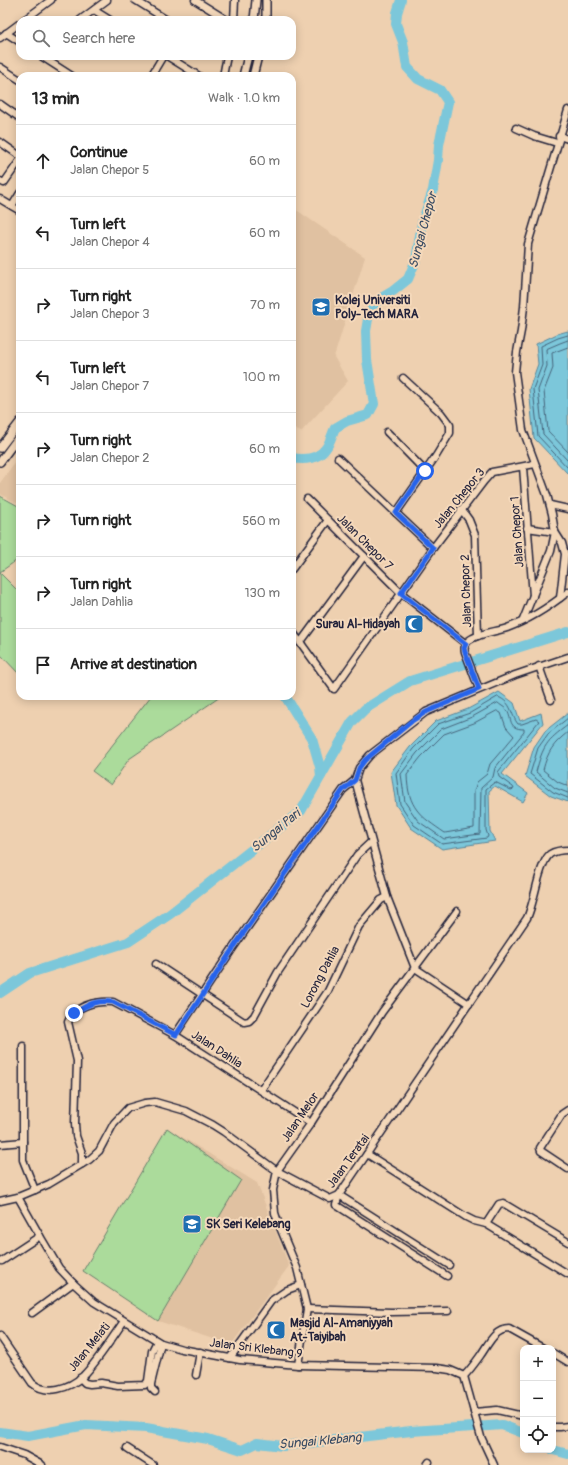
<!DOCTYPE html>
<html lang="en">
<head>
<meta charset="utf-8">
<style>
  body { margin:0; font-family:Pangolin,sans-serif; background:#f6f6f6; color:#222 }
  .controls { position:absolute; right:12px; bottom:12px; display:grid; overflow:hidden; border-radius:8px; box-shadow:0 2px 10px #0003 }
  .controls button { width:36px; height:36px; display:grid; place-items:center; padding:0; border:0; border-bottom:1px solid #e0e0e0; background:#fff; color:#222; font:20px sans-serif }
  .stop { position:absolute; width:12px; height:12px; margin:-9px; border:3px solid #2563eb; border-radius:50%; background:#fff }
  .stop.end { background:#2563eb; border-color:#fff; box-shadow:0 1px 4px #0008 }
  .list { margin:0; padding:0; list-style:none }
  h2 { display:flex; justify-content:space-between; align-items:center; height:52px; margin:0; padding:0 16px; font-size:17px }
  h2 small { font-size:13px; font-weight:400; color:#767676 }
  .list li { display:grid; grid-template-columns:26px 1fr auto; gap:12px; align-items:center; box-sizing:border-box; height:72px; padding:0 16px; border-top:1px solid #e0e0e0 }
  .list b { display:block; font-size:15px; white-space:nowrap }
  .list p { margin:0; font-size:13px; white-space:nowrap; color:#767676 }
  .list em { font-size:13px; font-style:normal; color:#767676 }
  .icon { flex:none; width:22px; height:22px; fill:none; stroke:currentColor; stroke-width:2; stroke-linecap:round; stroke-linejoin:round }
  .map { position:relative; flex:none; width:568px; height:1465px; overflow:hidden }
  .search { position:absolute; background:#fff; box-shadow:0 2px 10px #0003; left:16px; top:16px; width:280px; height:44px; display:flex; align-items:center; gap:10px; box-sizing:border-box; padding:0 14px; border-radius:12px; color:#767676; font-size:15px }
  .panel { position:absolute; background:#fff; box-shadow:0 2px 10px #0003; left:16px; top:72px; width:280px; height:628px; border-radius:12px }
  .map>svg:first-child { display:block }
</style>
</head>
<body>
<div class="map">
<svg width="568" height="1465" viewBox="0 0 568 1465">
  <rect width="100%" height="100%" fill="#eed0b0"/>
  <filter id="ink" filterUnits="userSpaceOnUse"><feTurbulence type="fractalNoise" baseFrequency=".025" numOctaves="2"/><feDisplacementMap in="SourceGraphic" scale="8" xChannelSelector="R" yChannelSelector="G"/><feConvolveMatrix kernelMatrix="1 2 1 2 8 2 1 2 1" color-interpolation-filters="sRGB"/></filter>
  <g filter="url(#ink)">
    <g fill="#e0c1a1">
      <path d="M292,207L365,257L334,357L348,381L301,432L292,428Z"/>
      <path d="M20,455V505L0,494V483Z"/>
      <path d="M167,1128L257,1183L289,1266L231,1345L158,1321L83,1271Z"/>
    </g>
    <g fill="#abdb9b" stroke="#667e6b">
      <path d="M0,496L20,507V558L0,572Z"/>
      <path d="M0,573L20,593V675L0,654Z"/>
      <path d="M151,696L220,697L129,759L111,785L92,771Z"/>
      <path d="M167,1128L241,1180L158,1321L83,1271Z"/>
    </g>
    <g fill="#7bc7da" stroke="#57859a">
      <path d="M568,331V474L534,438L529,389L538,364L536,344L557,334Z"/>
      <path d="M499,692L514,703L520,721L541,713L543,723L502,774L528,793L523,802L495,786L489,791L490,831L495,841L442,849L411,828L396,805L391,772L410,747L436,721L468,709Z"/>
      <path d="M568,713V802L551,796L525,776L534,747L545,731Z"/>
    </g>
    <g fill="none" stroke-linecap="round" stroke-linejoin="round">
      <g stroke="#46647b" stroke-width="1">
        <path d="M568,335L558,338L541,346L542,365L533,389L538,436L568,468"/>
        <path d="M568,340L560,343L546,349L547,366L538,390L543,434L568,461"/>
        <path d="M568,347L552,353L553,368L544,391L548,431L568,452"/>
        <path d="M498,697C513,703 510,714 518,724H522L536,719L539,721L498,772L499,777L513,787L514,789L511,790L495,782L486,789V830L488,836L487,838L442,844L414,825L400,804L396,773L413,749L438,724L470,713Z"/>
        <path d="M498,703C500,705 504,707 506,709C513,718 507,729 524,729V732L495,768L493,777L481,788L480,834L444,839L418,821L405,802L401,774L417,753L441,729L472,717Z"/>
        <path d="M497,711L501,713L506,727L514,736L490,764L487,774L477,782L474,791V828L445,833C420,816 408,808 407,775L421,757L444,734L474,723Z"/>
        <path d="M568,718L548,734L538,748L530,774L553,792L568,798"/>
        <path d="M568,725C546,741 543,746 536,772L555,788L568,793"/>
        <path d="M568,732C553,744 548,751 543,770L558,782L568,786"/>
      </g>
      <g stroke="#7bc7da" stroke-width="10">
        <path d="M292,458C304,460 318,460 326,448C330,443 332,434 335,428L347,421L368,415L374,404L367,360L366,331L369,313L381,298L393,291L408,279L416,260L422,223L433,190L438,160L439,145L448,102L440,90L418,79L407,67L403,42L396,24L397,13L401,0"/>
        <path d="M285,696L312,739L320,767L321,776"/>
        <path d="M0,993L30,973L128,942L170,914L301,811L352,722L365,709L410,681L568,632"/>
        <path d="M0,1432L28,1436L86,1425L146,1428L208,1439L242,1450L257,1443L283,1446L411,1431L489,1426L502,1425L523,1433"/>
        <path d="M553,1450L568,1454"/>
      </g>
      <g stroke="#22223b" stroke-width="9">
        <g id="minor">
          <path d="M135,0L167,20"/>
          <path d="M195,0L227,20"/>
          <path d="M94,10L110,20"/>
          <path d="M24,20L51,0"/>
          <path d="M80,20L107,0"/>
          <path d="M234,20L235,0"/>
          <path d="M6,33L20,42"/>
          <path d="M0,38L20,23"/>
          <path d="M41,56L72,76"/>
          <path d="M167,56L199,76"/>
          <path d="M0,67L20,80"/>
          <path d="M151,76L163,56"/>
          <path d="M223,76L227,56"/>
          <path d="M0,104L20,118"/>
          <path d="M516,128L534,136L557,143"/>
          <path d="M559,136L568,139"/>
          <path d="M0,142L20,156"/>
          <path d="M0,181L4,183L20,160"/>
          <path d="M0,199L20,211"/>
          <path d="M12,206L20,193"/>
          <path d="M387,432L425,471"/>
          <path d="M338,458L433,548"/>
          <path d="M523,467L533,596"/>
          <path d="M307,499L401,593L466,644"/>
          <path d="M550,505L568,509"/>
          <path d="M461,509L469,520L475,535L478,636"/>
          <path d="M396,513L436,456L450,433V425L441,413L403,378"/>
          <path d="M527,528L555,532"/>
          <path d="M292,569L328,520"/>
          <path d="M560,598L565,554L562,543L555,532L552,514L547,495L523,430L515,372L517,352L521,331L524,307L528,244L568,110"/>
          <path d="M523,620L551,551L555,532"/>
          <path d="M292,631L334,689L433,548L484,481L492,472L535,464"/>
          <path d="M300,643L364,556"/>
          <path d="M539,666L551,700"/>
          <path d="M479,689L465,652C464,648 465,644 468,641C478,633 495,632 507,628C529,620 549,607 568,592"/>
          <path d="M156,964L244,1022L249,1021L254,1016L278,972L357,855L371,842"/>
          <path d="M469,1004L415,968L387,897L355,780L359,768L370,755L426,712L515,675L568,657"/>
          <path d="M175,1035L233,948L343,790L355,780"/>
          <path d="M23,1046V1160L35,1190"/>
          <path d="M261,1090L328,991L359,926L381,900L387,897"/>
          <path d="M568,1110L562,1114L540,1148L541,1151L568,1169"/>
          <path d="M0,1144L23,1142"/>
          <path d="M367,1154L466,1217L474,1221L486,1224L568,1274"/>
          <path d="M82,1164V1153L76,1136L75,1124L77,1061L68,1022C74,1005 97,1001 113,1002L175,1035L311,1123"/>
          <path d="M339,1195L449,1265"/>
          <path d="M18,1197L40,1236L59,1268L73,1283L94,1302L161,1343L182,1349L240,1360L298,1365L437,1368L450,1370L464,1376L481,1437L494,1465"/>
          <path d="M0,1201L18,1197L49,1184L89,1160L99,1151L114,1123L128,1108L145,1103L155,1102L186,1111L213,1125L224,1132L277,1171L330,1199L339,1195"/>
          <path d="M486,1224L499,1204L503,1203L568,1242"/>
          <path d="M2,1261L40,1236"/>
          <path d="M447,1276L336,1205L339,1195L527,918C535,902 538,865 550,854C555,851 563,850 568,850"/>
          <path d="M307,1309L391,1312L448,1311"/>
          <path d="M32,1313L73,1283"/>
          <path d="M0,1336L32,1383C47,1396 70,1388 83,1376C98,1361 112,1338 124,1321"/>
          <path d="M553,1353L568,1362"/>
          <path d="M230,1358L271,1301L287,1290L301,1285"/>
          <path d="M298,1365L307,1309L297,1268L279,1225L275,1213L273,1190L277,1171L311,1123L382,1012L457,911"/>
          <path d="M196,1375L200,1352"/>
          <path d="M464,1376C470,1370 475,1363 480,1356C488,1345 494,1329 509,1329L543,1348"/>
          <path d="M80,1378L85,1383L90,1384L101,1383L118,1386L145,1385L148,1381L152,1351L157,1341"/>
          <path d="M155,1392L151,1388V1384L161,1343"/>
          <path d="M474,1412L497,1410L523,1416"/>
          <path d="M553,1427H560L568,1426"/>
          <path d="M0,1447L24,1455L42,1465"/>
          <path d="M127,1448L153,1465"/>
          <path d="M427,1465L429,1462"/>
        </g>
      </g>
      <g stroke="#22223b" stroke-width="10">
        <g id="major">
          <path d="M254,20L256,0"/>
          <path d="M266,20V0"/>
          <path d="M243,76L248,56"/>
          <path d="M253,76L258,56"/>
          <path d="M0,448L20,422"/>
          <path d="M0,462L20,435"/>
        </g>
      </g>
      <use href="#minor" stroke="#f4d8ba" stroke-width="6"/>
      <use href="#major" stroke="#f4d8ba" stroke-width="7"/>
    </g>
  </g>
  <g fill="none" stroke-linecap="round" stroke-linejoin="round" filter="url(#ink)">
    <path stroke="#2563eb" stroke-width="5" d="M74,1013C90,1004 94,1000 113,1002L176,1035L238,941L343,790L355,780L359,768L365,760L412,721L426,712L479,689L465,652L464,648L466,644L401,593L433,548L396,513L425,471"/>
  </g>
  <defs>
    <g id="university-square" transform="scale(1)"><rect x="-9" y="-9" width="18" height="18" rx="4" fill="#1f6fb2" stroke="#f4d8ba"/><path d="M0-5L7-2L0 1L-7-2ZM-4 1L0 2.5L4 1V4Q0 6-4 4Z" fill="#fff"/></g>
    <g id="mosque-square" transform="scale(1)"><rect x="-9" y="-9" width="18" height="18" rx="4" fill="#1f6fb2" stroke="#f4d8ba"/><path d="M3.5-4.9A6 6 0 1 0 3.5 4.9A5 5 0 1 1 3.5-4.9Z" fill="#fff"/></g>
    <g id="school-square" transform="scale(1)"><rect x="-9" y="-9" width="18" height="18" rx="4" fill="#1f6fb2" stroke="#f4d8ba"/><path d="M0-5L7-2L0 1L-7-2ZM-4 1L0 2.5L4 1V4Q0 6-4 4Z" fill="#fff"/></g>
  </defs>
  <g fill-rule="evenodd">
    <use href="#university-square" x="321" y="307"/>
    <use href="#mosque-square" x="414" y="624"/>
    <use href="#school-square" x="192" y="1224"/>
    <use href="#mosque-square" x="276" y="1330"/>
  </g>
  <g text-anchor="middle" stroke-width="4" stroke-linejoin="round" paint-order="stroke">
    <g font-size="12" font-weight="bold" fill="#22223b" stroke="#f4d8ba" text-anchor="start">
      <text x="335" y="304">Kolej Universiti<tspan x="335" dy="14">Poly-Tech MARA</tspan></text>
      <text x="400" y="628" text-anchor="end">Surau Al-Hidayah</text>
      <text x="206" y="1228">SK Seri Kelebang</text>
      <text x="290" y="1327">Masjid Al-Amaniyyah<tspan x="290" dy="14">At-Taiyibah</tspan></text>
    </g>
    <g font-size="12" fill="#22223b" stroke="#f4d8ba">
      <text transform="translate(459 498) rotate(-51)" y="4">Jalan Chepor 3</text>
      <text transform="translate(517 532) rotate(-94)" y="4">Jalan Chepor 1</text>
      <text transform="translate(365 542) rotate(45)" y="4">Jalan Chepor 7</text>
      <text transform="translate(466 591) rotate(-92)" y="4">Jalan Chepor 2</text>
      <text transform="translate(320 977) rotate(-62)" y="4">Lorong Dahlia</text>
      <text transform="translate(217 1049) rotate(33)" y="4">Jalan Dahlia</text>
      <text transform="translate(300 1117) rotate(-56)" y="4">Jalan Melor</text>
      <text transform="translate(348 1161) rotate(-54)" y="4">Jalan Teratai</text>
      <text transform="translate(89 1347) rotate(-51)" y="4">Jalan Melati</text>
      <text transform="translate(256 1348) rotate(7)" y="4">Jalan Sri Klebang 9</text>
    </g>
    <g font-size="13" font-style="italic" fill="#384b63" stroke="#f4d8ba">
      <text transform="translate(422 230) rotate(-75)" y="5">Sungai Chepor</text>
      <text transform="translate(275 830) rotate(-39)" y="5">Sungai Pari</text>
      <text transform="translate(320 1440) rotate(-5)" y="5">Sungai Klebang</text>
    </g>
  </g>
</svg>
<div class="controls">
<button>+</button>
<button>−</button>
<button><svg class="icon" aria-label="locate" viewBox="0 0 24 24"><circle cx="12" cy="12" r="6"/><path d="M12 2v4M12 18v4M2 12h4M18 12h4"/></svg></button>
</div>
<div class="stop" style="left:425px;top:471px"></div>
<div class="stop end" style="left:74px;top:1013px"></div>
<div class="search"><svg class="icon" aria-label="search" viewBox="0 0 24 24"><circle cx="10" cy="10" r="6"/><path d="M15 15l6 6"/></svg>Search here</div>
<section class="panel">
<h2>13 min<small>Walk · 1.0 km</small></h2>
<ul class="list">
<li><svg class="icon" aria-label="ahead" viewBox="0 0 24 24"><path d="M12 20V5M6 11l6-6 6 6"/></svg><div><b>Continue</b><p>Jalan Chepor 5</p></div><em>60 m</em></li>
<li><svg class="icon" aria-label="left" viewBox="0 0 24 24"><path d="M17 20v-9H6M10 6l-5 5 5 5"/></svg><div><b>Turn left</b><p>Jalan Chepor 4</p></div><em>60 m</em></li>
<li><svg class="icon" aria-label="right" viewBox="0 0 24 24"><path d="M7 20v-9h11M14 6l5 5-5 5"/></svg><div><b>Turn right</b><p>Jalan Chepor 3</p></div><em>70 m</em></li>
<li><svg class="icon" aria-label="left" viewBox="0 0 24 24"><path d="M17 20v-9H6M10 6l-5 5 5 5"/></svg><div><b>Turn left</b><p>Jalan Chepor 7</p></div><em>100 m</em></li>
<li><svg class="icon" aria-label="right" viewBox="0 0 24 24"><path d="M7 20v-9h11M14 6l5 5-5 5"/></svg><div><b>Turn right</b><p>Jalan Chepor 2</p></div><em>60 m</em></li>
<li><svg class="icon" aria-label="right" viewBox="0 0 24 24"><path d="M7 20v-9h11M14 6l5 5-5 5"/></svg><div><b>Turn right</b></div><em>560 m</em></li>
<li><svg class="icon" aria-label="right" viewBox="0 0 24 24"><path d="M7 20v-9h11M14 6l5 5-5 5"/></svg><div><b>Turn right</b><p>Jalan Dahlia</p></div><em>130 m</em></li>
<li><svg class="icon" aria-label="arrive" viewBox="0 0 24 24"><path d="M6 21V4h12l-3 4 3 4H6"/></svg><div><b>Arrive at destination</b></div></li>
</ul>
</section>
</div>
</body>
</html>
